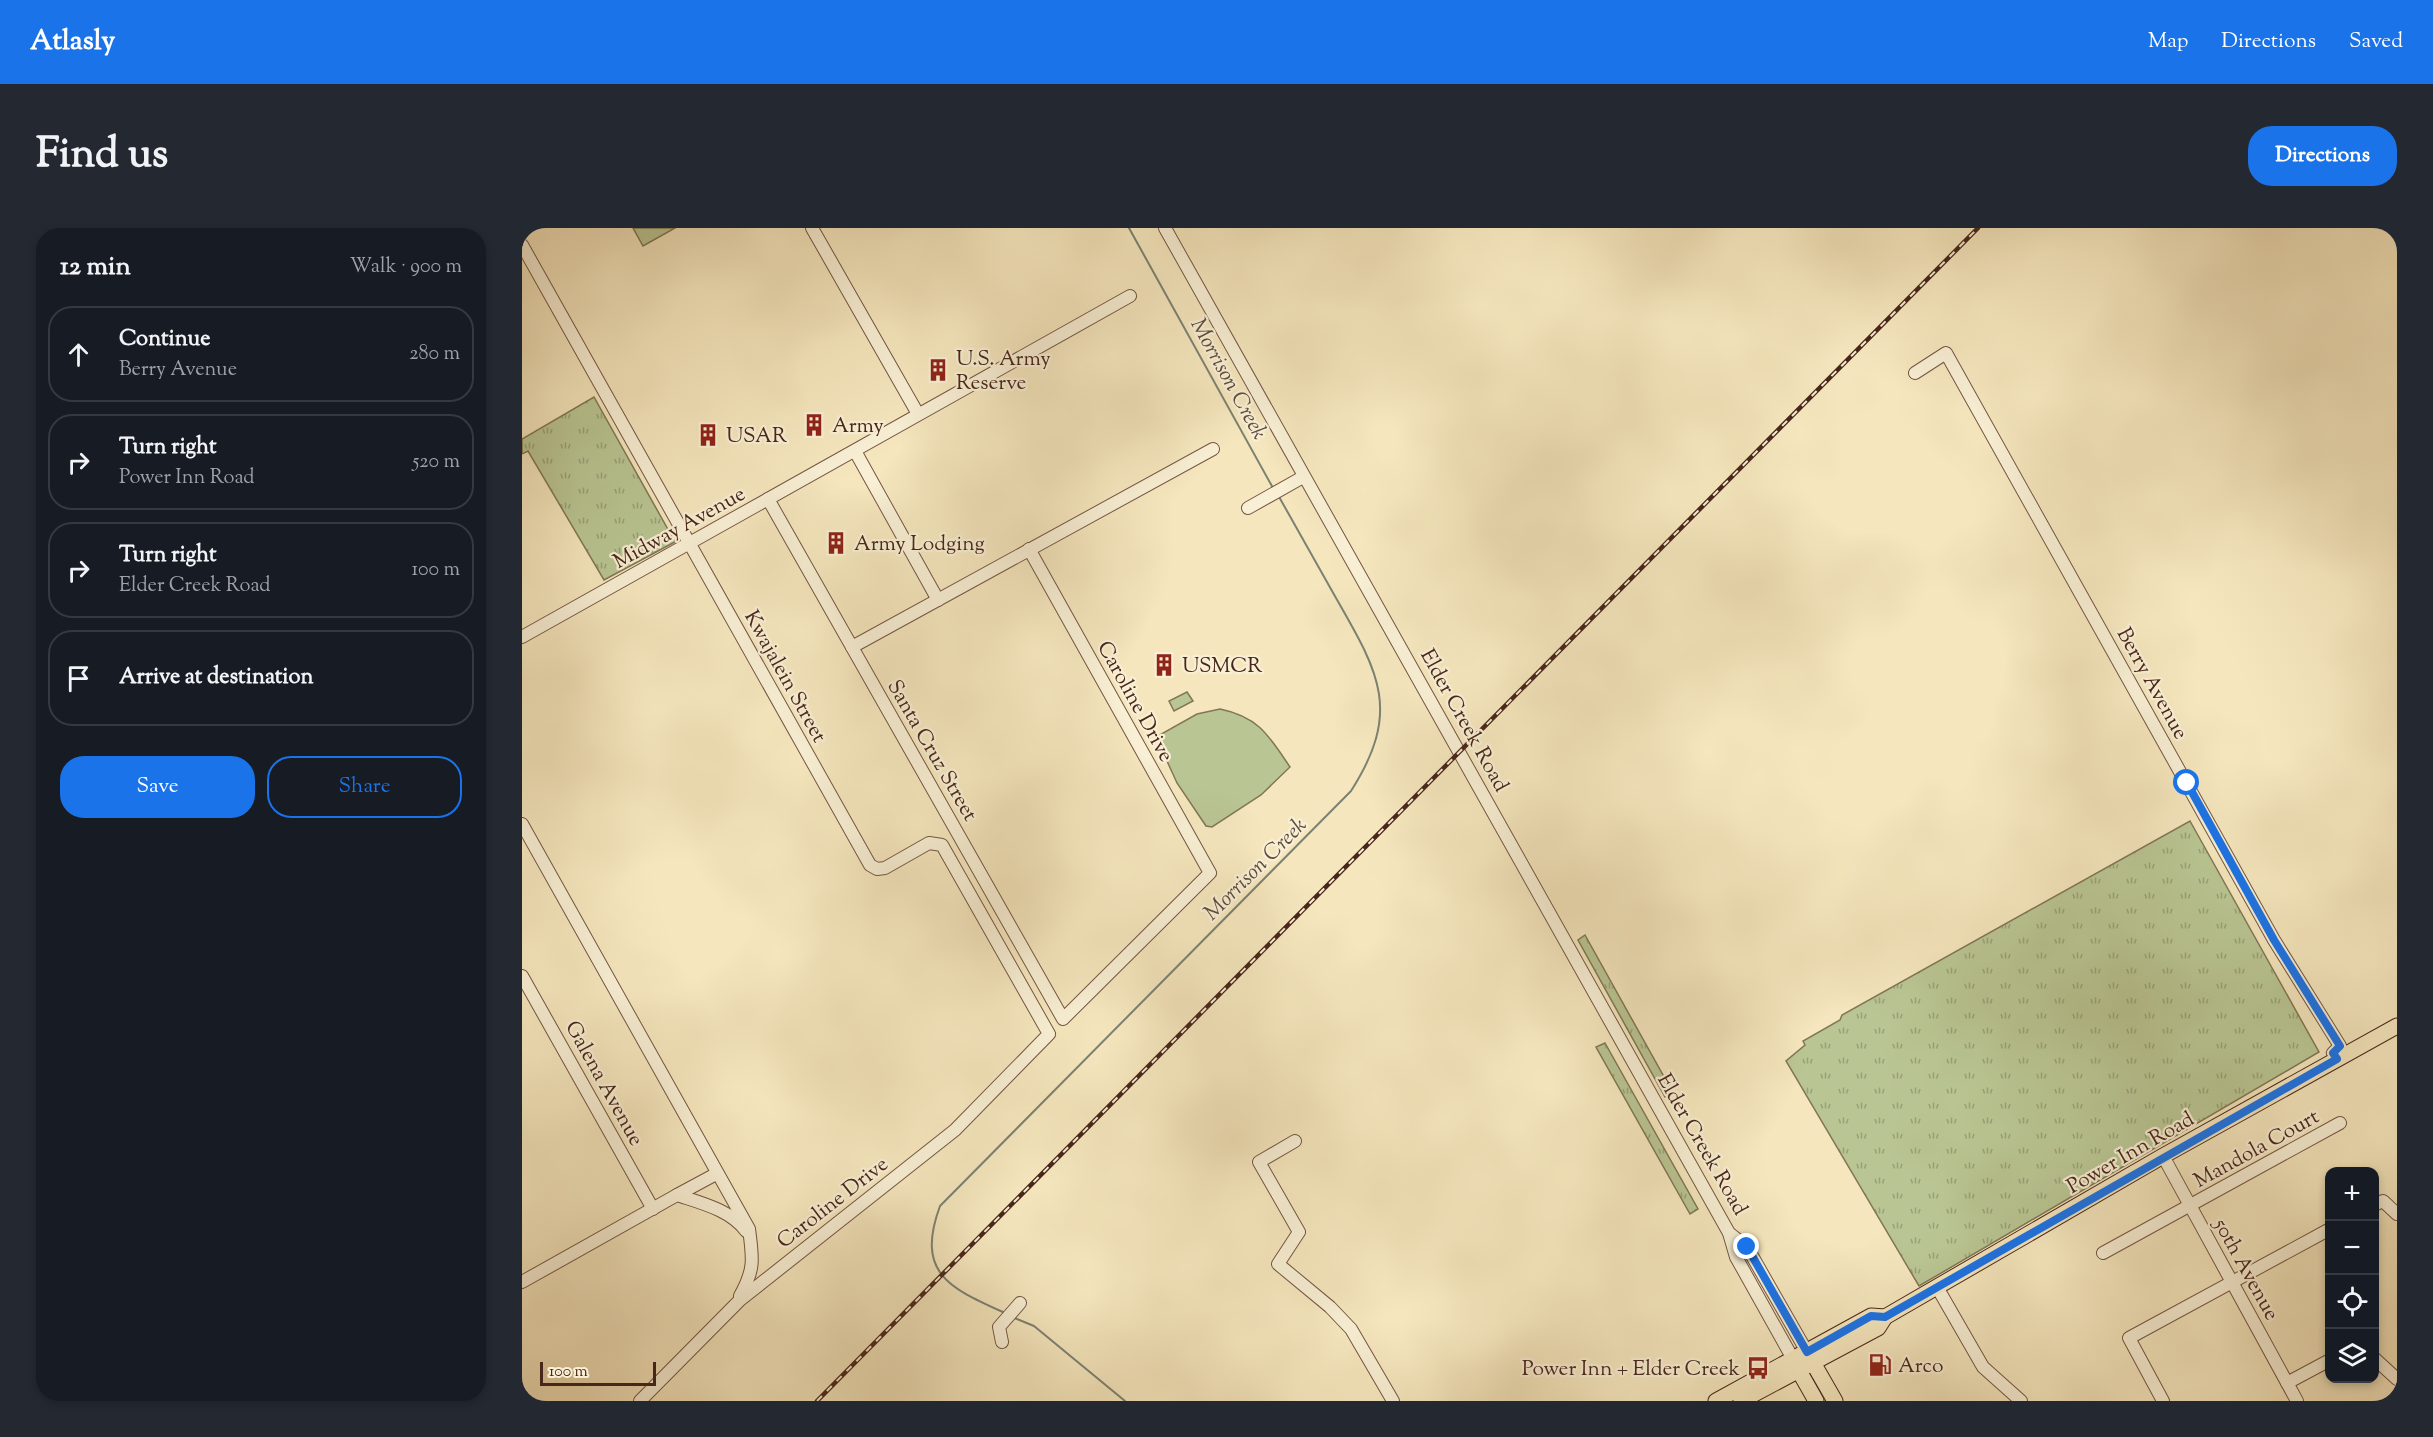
<!DOCTYPE html>
<html lang="en">
<head>
<meta charset="utf-8">
<style>
  body { margin:0; font-family:"Sorts Mill Goudy",serif; background:#242831; color:#f1f3f6 }
  .controls { position:absolute; right:18px; bottom:18px; display:grid; overflow:hidden; border-radius:12px; box-shadow:0 3px 9px #0003 }
  .controls button { width:54px; height:54px; display:grid; place-items:center; padding:0; border:0; border-bottom:2px solid #363941; background:#171b24; color:#f1f3f6; font:30px sans-serif }
  .scale { position:absolute; left:18px; bottom:15px; width:116px; box-sizing:border-box; padding-left:6px; border:3px solid #49261a; border-top:0; font-size:16px; line-height:21px; white-space:nowrap; color:#49261a; -webkit-text-stroke:4px #f8efd4; paint-order:stroke }
  .stop { position:absolute; width:18px; height:18px; margin:-14px; border:4px solid #1a73e8; border-radius:50%; background:#fff }
  .stop.end { background:#1a73e8; border-color:#fff; box-shadow:0 2px 6px #0008 }
  .list { margin:0; padding:0; list-style:none }
  h2 { display:flex; justify-content:space-between; align-items:center; height:78px; margin:0; padding:0 24px; font-size:26px }
  h2 small { font-size:20px; font-weight:400; color:#9ea1a6 }
  .list li { display:grid; grid-template-columns:39px 1fr auto; gap:18px; align-items:center; box-sizing:border-box; height:96px; margin:0 12px 12px; padding:0 12px; border:2px solid #363941; border-radius:24px }
  .list b { display:block; font-size:22px; white-space:nowrap }
  .list p { margin:0; font-size:20px; white-space:nowrap; color:#9ea1a6 }
  .list em { font-size:20px; font-style:normal; color:#9ea1a6 }
  .actions { display:flex; gap:12px; padding:18px 24px }
  .actions a { flex:1; padding:14px 0; border:2px solid #1a73e8; border-radius:24px; text-align:center; font-size:21px; color:#1a73e8 }
  .actions .main { background:#1a73e8; color:#fff }
  .icon { flex:none; width:33px; height:33px; fill:none; stroke:currentColor; stroke-width:2; stroke-linecap:round; stroke-linejoin:round }
  .map { position:relative; flex:none; width:1875px; height:1173px; overflow:hidden; border-radius:24px }
  header { display:flex; align-items:center; gap:36px; box-sizing:border-box; height:84px; padding:0 30px; background:#1a73e8; color:#fff }
  header strong { font-size:28px }
  nav { display:flex; gap:33px; margin-inline-start:auto; font-size:21px }
  .intro { display:flex; align-items:center; justify-content:space-between; box-sizing:border-box; height:144px; padding:0 36px }
  h1 { margin:0; font-size:42px }
  .button { padding:15px 27px; border-radius:24px; background:#1a73e8; color:#fff; font-size:21px; font-weight:700 }
  main { display:flex; gap:36px; padding:0 36px }
  aside { flex:1; background:#171b24; border-radius:24px; box-shadow:0 3px 9px #0003 }
  .map>svg:first-child { display:block }
</style>
</head>
<body>
<header>
<strong>Atlasly</strong>
<nav><a>Map</a><a>Directions</a><a>Saved</a></nav>
</header>
<div class="intro"><h1>Find us</h1><a class="button">Directions</a></div>
<main>
<aside>
<h2>12 min<small>Walk · 900 m</small></h2>
<ul class="list">
<li><svg class="icon" aria-label="ahead" viewBox="0 0 24 24"><path d="M12 20V5M6 11l6-6 6 6"/></svg><div><b>Continue</b><p>Berry Avenue</p></div><em>280 m</em></li>
<li><svg class="icon" aria-label="right" viewBox="0 0 24 24"><path d="M7 20v-9h11M14 6l5 5-5 5"/></svg><div><b>Turn right</b><p>Power Inn Road</p></div><em>520 m</em></li>
<li><svg class="icon" aria-label="right" viewBox="0 0 24 24"><path d="M7 20v-9h11M14 6l5 5-5 5"/></svg><div><b>Turn right</b><p>Elder Creek Road</p></div><em>100 m</em></li>
<li><svg class="icon" aria-label="arrive" viewBox="0 0 24 24"><path d="M6 21V4h12l-3 4 3 4H6"/></svg><div><b>Arrive at destination</b></div></li>
</ul>
<div class="actions"><a class="main">Save</a><a>Share</a></div>
</aside>
<div class="map">
<svg width="1875" height="1173" viewBox="0 0 1875 1173">
  <defs>
    <pattern id="grass-tufts" width="24" height="20" patternUnits="userSpaceOnUse" patternTransform="scale(1.5)"><rect width="24" height="20" fill="#b9c693"/><path d="M3 7l-1-3M5 7V3M7 7l1-3M15 17l-1-3M17 17v-4M19 17l1-3" fill="none" stroke="#98a177"/></pattern>
  </defs>
  <rect width="100%" height="100%" fill="#f5e6bd"/>
  <filter id="stains"><feTurbulence type="fractalNoise" baseFrequency=".00333" numOctaves="4"/><feColorMatrix values="0 0 0 0 .2 0 0 0 0 .09 0 0 0 0 .02 0 0 0 .5 -.17"/></filter>
  <radialGradient id="worn" r=".72"><stop offset=".6" stop-color="#630" stop-opacity="0"/><stop offset="1" stop-color="#630" stop-opacity=".3"/></radialGradient>
  <g fill="url(#grass-tufts)" stroke="#817656" stroke-width="1.5">
    <path d="M72,169L153,314L82,352L6,223L0,226V211Z"/>
    <path d="M1668,593L1797,824L1397,1058L1264,833L1283,817L1281,813L1318,792L1320,787Z"/>
    <path d="M1063,707L1151,865L1143,869L1056,712Z"/>
    <path d="M1083,815L1176,981L1168,986L1074,819Z"/>
  </g>
  <g fill="#b9c693" stroke="#817656" stroke-width="1.5">
    <path d="M111,0H153L121,18Z"/>
    <path d="M665,464L671,473L652,483L647,473Z"/>
    <path d="M698,481C737,489 747,508 768,539L739,567L690,599L684,598L655,555L634,509L675,486Z"/>
  </g>
  <g fill="none" stroke-linecap="round" stroke-linejoin="round">
    <g stroke="#7b8273" stroke-width="2">
      <path d="M607,0L751,260"/>
      <path d="M483,1085C428,1060 393,1046 418,978L829,563C880,483 857,445 814,370C795,336 775,301 756,267"/>
      <path d="M490,1089L512,1098L603,1173"/>
    </g>
    <g stroke="#745643" stroke-width="14">
      <g id="minor">
        <path d="M290,0L396,186"/>
        <path d="M643,0L1207,1005L1214,1029L1271,1131"/>
        <path d="M0,17L348,637L355,641L363,640L407,615L420,617L527,806L433,902L218,1072L118,1173"/>
        <path d="M1393,145L1424,125L1752,712L1818,818L1811,825L1815,831"/>
        <path d="M333,223L416,372"/>
        <path d="M246,271L541,791L688,645L507,321"/>
        <path d="M726,280L781,249"/>
        <path d="M0,409L608,68"/>
        <path d="M330,419L691,221"/>
        <path d="M0,596L227,1001C231,1031 233,1041 218,1068"/>
        <path d="M0,748L131,981"/>
        <path d="M773,913L737,934L777,1004L756,1036L808,1079L829,1101L871,1173"/>
        <path d="M1641,928L1775,1173"/>
        <path d="M155,967L194,946"/>
        <path d="M1852,977L1861,973L1875,986"/>
        <path d="M1207,1005L1225,1019L1285,1124"/>
        <path d="M1581,1025L1818,895"/>
        <path d="M0,1054L155,967C179,975 209,982 224,1003"/>
        <path d="M1415,1059L1461,1139L1499,1173"/>
        <path d="M480,1114L477,1099L498,1075"/>
        <path d="M1852,1130L1875,1151"/>
        <path d="M1765,1155L1808,1132"/>
        <path d="M1641,1173L1607,1110L1808,1001"/>
      </g>
    </g>
    <g stroke="#49261a" stroke-width="17">
      <g id="major">
        <path d="M1286,1126L1313,1173"/>
        <path d="M1272,1134L1294,1173"/>
        <path d="M1194,1173L1349,1088L1363,1089"/>
        <path d="M1219,1173L1356,1100L1363,1089L1641,928L1875,798"/>
      </g>
    </g>
    <use href="#minor" stroke="#f8efd4" stroke-width="12"/>
    <use href="#major" stroke="#f5e6bd" stroke-width="15"/>
    <g stroke="#49261a" stroke-width="4.5">
      <path id="rail" d="M295,1173L1456,0"/>
    </g>
    <use href="#rail" stroke="#f8efd4" stroke-width="2" stroke-dasharray="7" stroke-linecap="butt"/>
  </g>
  <g fill="none" stroke-linecap="round" stroke-linejoin="round">
    <path stroke="#1a73e8" stroke-width="8" d="M1225,1019L1285,1124L1349,1088L1363,1089L1815,831L1811,825L1818,818L1752,712L1665,555"/>
  </g>
  <defs>
    <g id="building-bare" transform="scale(1.8)"><path d="M-4-6H4V6H1V3H-1V6H-4ZM-2.5-4.3h1.7v1.8h-1.7ZM.8-4.3h1.7v1.8H.8ZM-2.5-1h1.7V.8h-1.7ZM.8-1h1.7V.8H.8Z" fill="#8f2418" stroke="#f8efd4" stroke-width="2.5" paint-order="stroke"/></g>
    <g id="fuel-bare" transform="scale(1.8)"><path d="M-5.5-6h7V0h2V4h1.3V-2.5L3-4.5l.8-.8L6-3V5H2.5V1h-1V6h-7ZM-4.2-4.7v3.2H.2V-4.7Z" fill="#8f2418" stroke="#f8efd4" stroke-width="2.5" paint-order="stroke"/></g>
    <g id="bus-bare" transform="scale(1.8)"><path d="M-5-6H5V4H4V6H2V4H-2V6H-4V4H-5ZM-3.5-4V0h7V-4ZM-3.5 1.2v1.5H-2V1.2ZM2 1.2v1.5H3.5V1.2Z" fill="#8f2418" stroke="#f8efd4" stroke-width="2.5" paint-order="stroke"/></g>
  </defs>
  <g fill-rule="evenodd">
    <use href="#building-bare" x="416" y="142"/>
    <use href="#building-bare" x="292" y="197"/>
    <use href="#building-bare" x="186" y="207"/>
    <use href="#building-bare" x="314" y="315"/>
    <use href="#building-bare" x="642" y="437"/>
    <use href="#fuel-bare" x="1358" y="1137"/>
    <use href="#bus-bare" x="1236" y="1140"/>
  </g>
  <g text-anchor="middle" stroke-width="4.5" stroke-linejoin="round" paint-order="stroke">
    <g font-size="21" fill="#49261a" stroke="#f8efd4" text-anchor="start">
      <text x="434" y="137">U.S. Army<tspan x="434" dy="24">Reserve</tspan></text>
      <text x="310" y="204">Army</text>
      <text x="204" y="214">USAR</text>
      <text x="332" y="322">Army Lodging</text>
      <text x="660" y="444">USMCR</text>
      <text x="1376" y="1144">Arco</text>
      <text x="1218" y="1147" text-anchor="end">Power Inn + Elder Creek</text>
    </g>
    <g font-size="21" fill="#49261a" stroke="#f8efd4">
      <text transform="translate(157 299) rotate(-29)" y="7">Midway Avenue</text>
      <text transform="translate(264 448) rotate(61)" y="7">Kwajalein Street</text>
      <text transform="translate(1631 455) rotate(61)" y="7">Berry Avenue</text>
      <text transform="translate(614 473) rotate(61)" y="7">Caroline Drive</text>
      <text transform="translate(943 492) rotate(61)" y="7">Elder Creek Road</text>
      <text transform="translate(411 522) rotate(60)" y="7">Santa Cruz Street</text>
      <text transform="translate(83 855) rotate(61)" y="7">Galena Avenue</text>
      <text transform="translate(1181 916) rotate(60)" y="7">Elder Creek Road</text>
      <text transform="translate(1734 920) rotate(-29)" y="7">Mandola Court</text>
      <text transform="translate(1608 924) rotate(-30)" y="7">Power Inn Road</text>
      <text transform="translate(310 974) rotate(-38)" y="7">Caroline Drive</text>
      <text transform="translate(1725 1041) rotate(61)" y="7">50th Avenue</text>
    </g>
    <g font-size="22" font-style="italic" fill="#5e4c3f" stroke="#f8efd4">
      <text transform="translate(708 150) rotate(61)" y="8">Morrison Creek</text>
      <text transform="translate(732 640) rotate(-45)" y="8">Morrison Creek</text>
    </g>
  </g>
  <rect width="100%" height="100%" filter="url(#stains)"/>
  <rect width="100%" height="100%" fill="url(#worn)"/>
</svg>
<div class="controls">
<button>+</button>
<button>−</button>
<button><svg class="icon" aria-label="locate" viewBox="0 0 24 24"><circle cx="12" cy="12" r="6"/><path d="M12 2v4M12 18v4M2 12h4M18 12h4"/></svg></button>
<button><svg class="icon" aria-label="layers" viewBox="0 0 24 24"><path d="M12 4l9 5-9 5-9-5zM3 14l9 5 9-5"/></svg></button>
</div>
<div class="scale">100 m</div>
<div class="stop" style="left:1665px;top:555px"></div>
<div class="stop end" style="left:1225px;top:1019px"></div>
</div>
</main>
</body>
</html>
